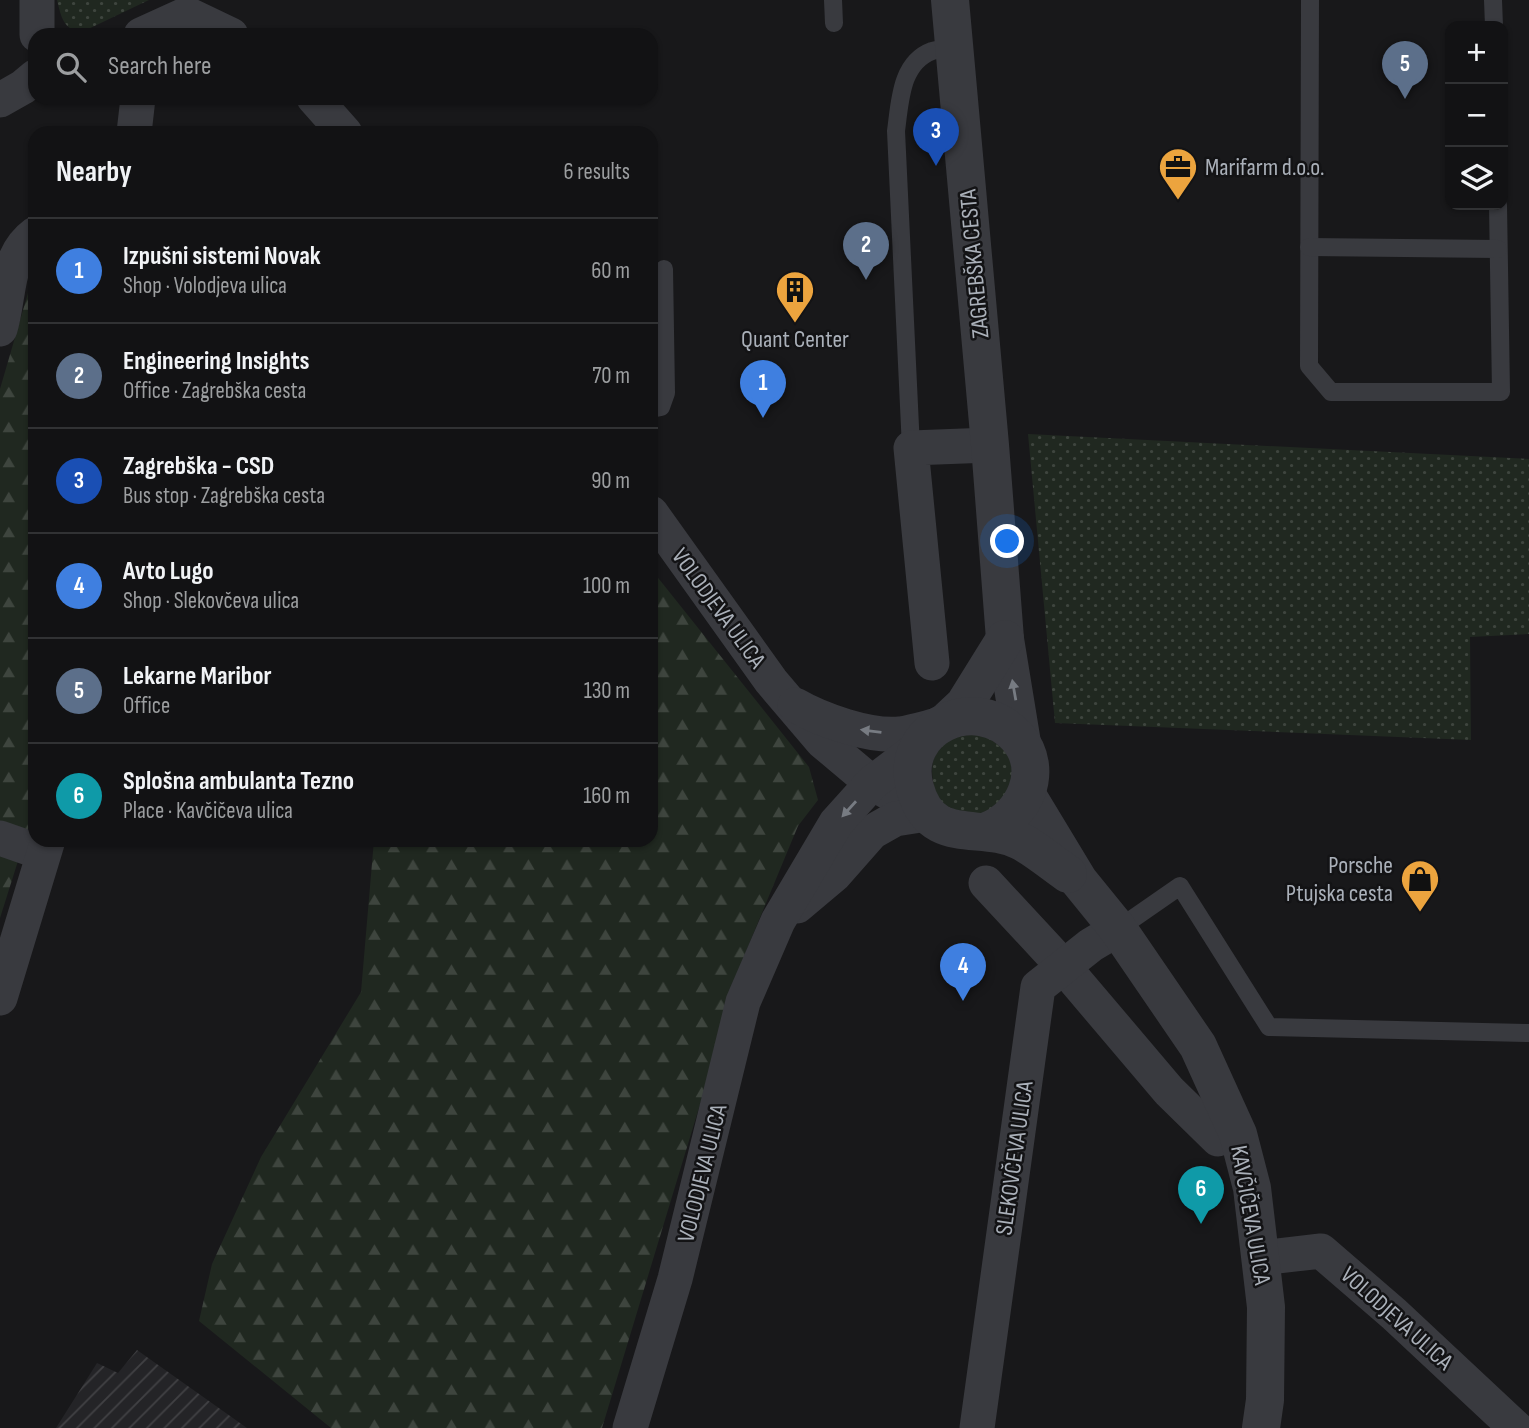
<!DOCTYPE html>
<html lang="en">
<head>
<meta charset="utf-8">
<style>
  body { margin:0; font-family:"Sofia Sans Condensed",sans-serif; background:#1b1b1d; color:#f1f3f6 }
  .controls { position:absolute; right:21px; top:21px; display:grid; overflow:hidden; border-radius:14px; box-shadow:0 2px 5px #0004 }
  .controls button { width:63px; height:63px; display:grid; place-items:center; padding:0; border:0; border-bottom:2px solid #313234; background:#121214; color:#f1f3f6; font:35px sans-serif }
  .you { position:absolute; left:1008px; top:542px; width:24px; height:24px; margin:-18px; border:5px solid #fff; border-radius:50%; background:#1a73e8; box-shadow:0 0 0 10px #1a73e833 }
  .badge { display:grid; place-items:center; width:46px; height:46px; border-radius:50%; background:#db2777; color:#fff; font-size:23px; font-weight:700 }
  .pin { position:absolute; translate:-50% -58px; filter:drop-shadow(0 2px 4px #0008) }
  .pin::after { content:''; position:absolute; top:37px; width:24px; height:21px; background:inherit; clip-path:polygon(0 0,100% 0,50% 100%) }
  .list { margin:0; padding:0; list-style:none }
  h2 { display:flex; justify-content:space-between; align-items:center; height:91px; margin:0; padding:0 28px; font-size:30px }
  h2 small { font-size:23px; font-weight:400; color:#9c9ea0 }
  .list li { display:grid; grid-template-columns:46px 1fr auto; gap:21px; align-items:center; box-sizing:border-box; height:105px; padding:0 28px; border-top:2px solid #313234 }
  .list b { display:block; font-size:26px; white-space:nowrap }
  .list p { margin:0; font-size:23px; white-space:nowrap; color:#9c9ea0 }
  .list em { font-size:23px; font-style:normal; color:#9c9ea0 }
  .icon { flex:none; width:38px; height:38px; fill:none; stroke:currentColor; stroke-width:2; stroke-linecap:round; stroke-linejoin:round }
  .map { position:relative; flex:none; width:1529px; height:1428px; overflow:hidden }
  .search { position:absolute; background:#121214; box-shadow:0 2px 5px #0004; left:28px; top:28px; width:630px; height:77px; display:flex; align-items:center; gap:18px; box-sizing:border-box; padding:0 24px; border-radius:21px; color:#9c9ea0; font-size:26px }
  .panel { position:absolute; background:#121214; box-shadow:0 2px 5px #0004; left:28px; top:126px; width:630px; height:721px; border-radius:21px }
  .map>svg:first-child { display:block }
</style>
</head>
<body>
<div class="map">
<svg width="1529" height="1428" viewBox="0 0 1529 1428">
  <defs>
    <pattern id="industrial-furrows" width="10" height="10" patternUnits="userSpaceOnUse" patternTransform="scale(1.75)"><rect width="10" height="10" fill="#242427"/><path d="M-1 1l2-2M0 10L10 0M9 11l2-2" fill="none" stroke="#414144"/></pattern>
    <pattern id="grass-dots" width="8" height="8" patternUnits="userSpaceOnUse" patternTransform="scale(1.75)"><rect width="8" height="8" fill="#202820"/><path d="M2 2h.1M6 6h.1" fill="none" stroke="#3e453e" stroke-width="1.8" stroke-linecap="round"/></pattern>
    <pattern id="forest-firs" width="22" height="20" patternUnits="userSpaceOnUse" patternTransform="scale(1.75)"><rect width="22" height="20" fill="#202820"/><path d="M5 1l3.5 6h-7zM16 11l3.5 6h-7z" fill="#3e453e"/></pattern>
  </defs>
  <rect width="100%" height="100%" fill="#18181a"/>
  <path fill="url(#industrial-furrows)" d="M137,1350L247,1428H56L97,1363L118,1373Z"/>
  <g fill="url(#grass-dots)">
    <path d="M57,0H149L82,32C63,30 61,16 57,0Z"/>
    <path d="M1028,434L1529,459V634L1470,637L1471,740L1055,723Z"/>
    <path d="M957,735H986L1009,754L1015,783L988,816H958L936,798C930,767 927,754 957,735Z"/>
  </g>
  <g fill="url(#forest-firs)">
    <path d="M35,269V807L0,918V389Z"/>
    <path d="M651,569L809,767L818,800L798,826L747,949L602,1428H331L199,1321L212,1264L261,1157L361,992L374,840H651Z"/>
  </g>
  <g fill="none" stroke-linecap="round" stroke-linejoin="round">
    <g stroke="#393a3f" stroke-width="18">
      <path d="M833,0L834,23"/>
      <path d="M1310,0L1309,366L1331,392H1501L1498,205"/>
      <path d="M1493,0L1494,26"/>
      <path d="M1309,247L1498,249"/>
      <path d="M651,409L661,407L666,393L664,269"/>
      <path d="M911,448L896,131C900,103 900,63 932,51C938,49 948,50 955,49"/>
      <path d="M1118,929L1180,886L1269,1027L1529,1033"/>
    </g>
    <g stroke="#393a3f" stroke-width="35">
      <path d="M37,35V0"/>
      <path d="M141,35L187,14L231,35"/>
      <path d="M314,98L345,133"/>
      <path d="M0,100L23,87L35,77"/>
      <path d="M134,133L138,98"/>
      <path d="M0,329C10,296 5,256 35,234"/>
      <path d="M651,513L771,681L822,741L872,783L927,814"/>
      <path d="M932,663L911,448L990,445"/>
      <path d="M795,705C821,720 869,737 900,734C913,732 926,728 938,725"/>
      <path d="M0,838L43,853"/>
      <path d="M986,883L1063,966L1169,1091L1218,1139"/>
      <path d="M797,906L835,874L872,832L895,819L927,814"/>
      <path d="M0,998L48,840"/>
      <path d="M1261,1258L1321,1251L1394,1314L1516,1428"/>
      <path d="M630,1428L675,1279L743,1002L778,921L836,823L872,783L918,748"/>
      <path d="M977,1428L1038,987L1091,945L1118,929"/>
    </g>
    <g stroke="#393a3f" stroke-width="38">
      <path d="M950,0L990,445L1005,639L1022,743"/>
      <path d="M949,719L964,705L1005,639"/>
      <path d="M1027,795L1079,881L1118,929L1198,1046L1238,1134L1252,1188L1266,1307L1265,1400L1261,1428"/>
      <path d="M987,831C1024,817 1046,770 1017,737C976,691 898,728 915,788C931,848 980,821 1020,841C1036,849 1052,863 1068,874"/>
    </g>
  </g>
  <defs><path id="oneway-solid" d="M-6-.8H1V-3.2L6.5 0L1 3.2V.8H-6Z" transform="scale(1.75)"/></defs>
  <g fill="#777b82">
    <use href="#oneway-solid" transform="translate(1014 690) rotate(-100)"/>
    <use href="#oneway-solid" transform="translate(871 731) rotate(-173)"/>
    <use href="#oneway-solid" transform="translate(849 809) rotate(132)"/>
  </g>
  <defs>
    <g id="office-pin" transform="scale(2.0125)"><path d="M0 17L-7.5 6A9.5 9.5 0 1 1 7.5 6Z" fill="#eca43e" stroke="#131315"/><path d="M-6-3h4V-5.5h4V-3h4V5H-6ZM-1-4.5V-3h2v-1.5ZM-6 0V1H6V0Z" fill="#111"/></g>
    <g id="building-pin" transform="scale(2.0125)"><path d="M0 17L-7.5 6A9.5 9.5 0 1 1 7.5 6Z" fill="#eca43e" stroke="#131315"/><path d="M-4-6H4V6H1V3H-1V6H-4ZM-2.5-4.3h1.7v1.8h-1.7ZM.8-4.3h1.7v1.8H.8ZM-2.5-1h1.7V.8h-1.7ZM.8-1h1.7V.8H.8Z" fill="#111"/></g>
    <g id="shop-pin" transform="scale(2.0125)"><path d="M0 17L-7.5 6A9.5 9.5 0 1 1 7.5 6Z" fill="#eca43e" stroke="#131315"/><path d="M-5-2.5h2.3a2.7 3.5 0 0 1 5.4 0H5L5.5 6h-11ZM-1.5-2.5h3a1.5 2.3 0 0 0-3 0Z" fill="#111"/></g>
  </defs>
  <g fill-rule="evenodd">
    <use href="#office-pin" x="1178" y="167"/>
    <use href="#building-pin" x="795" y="290"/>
    <use href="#shop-pin" x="1420" y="879"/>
  </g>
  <g text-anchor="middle" stroke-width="5" stroke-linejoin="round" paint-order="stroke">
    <g font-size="24" fill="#aab0b9" stroke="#131315" text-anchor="start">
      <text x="1205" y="175">Marifarm d.o.o.</text>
      <text x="795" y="347" text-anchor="middle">Quant Center</text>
      <text x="1393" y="873" text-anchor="end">Porsche<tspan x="1393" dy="28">Ptujska cesta</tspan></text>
    </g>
    <g font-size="24" fill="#aab0b9" stroke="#131315">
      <text transform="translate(974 264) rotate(-95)" y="8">ZAGREBŠKA CESTA</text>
      <text transform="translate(719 608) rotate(54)" y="8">VOLODJEVA ULICA</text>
      <text transform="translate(1014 1158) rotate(-82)" y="8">SLEKOVČEVA ULICA</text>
      <text transform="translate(702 1173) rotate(-76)" y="8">VOLODJEVA ULICA</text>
      <text transform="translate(1251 1215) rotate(80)" y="8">KAVČIČEVA ULICA</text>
      <text transform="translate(1397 1318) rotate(42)" y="8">VOLODJEVA ULICA</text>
    </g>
  </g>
</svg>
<div class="controls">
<button>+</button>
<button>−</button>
<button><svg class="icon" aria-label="layers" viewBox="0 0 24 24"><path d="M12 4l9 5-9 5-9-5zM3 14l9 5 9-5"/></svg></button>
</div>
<div class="you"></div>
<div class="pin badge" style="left:763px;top:418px;background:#3f7fe0">1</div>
<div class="pin badge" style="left:866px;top:280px;background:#5c6f8a">2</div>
<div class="pin badge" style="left:936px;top:166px;background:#1a4fb4">3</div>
<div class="pin badge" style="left:963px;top:1001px;background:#3f7fe0">4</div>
<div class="pin badge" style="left:1405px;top:99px;background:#5c6f8a">5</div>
<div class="pin badge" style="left:1201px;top:1224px;background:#0f9aa8">6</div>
<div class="search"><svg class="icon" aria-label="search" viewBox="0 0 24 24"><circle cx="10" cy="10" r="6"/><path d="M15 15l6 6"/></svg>Search here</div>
<section class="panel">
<h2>Nearby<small>6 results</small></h2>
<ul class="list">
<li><span class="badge" style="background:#3f7fe0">1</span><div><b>Izpušni sistemi Novak</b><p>Shop · Volodjeva ulica</p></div><em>60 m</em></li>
<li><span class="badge" style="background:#5c6f8a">2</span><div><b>Engineering Insights</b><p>Office · Zagrebška cesta</p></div><em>70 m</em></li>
<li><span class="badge" style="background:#1a4fb4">3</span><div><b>Zagrebška - CSD</b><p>Bus stop · Zagrebška cesta</p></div><em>90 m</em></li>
<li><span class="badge" style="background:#3f7fe0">4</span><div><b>Avto Lugo</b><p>Shop · Slekovčeva ulica</p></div><em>100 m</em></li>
<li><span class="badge" style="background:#5c6f8a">5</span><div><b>Lekarne Maribor</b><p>Office</p></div><em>130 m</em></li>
<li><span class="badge" style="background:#0f9aa8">6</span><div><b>Splošna ambulanta Tezno</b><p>Place · Kavčičeva ulica</p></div><em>160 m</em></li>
</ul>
</section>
</div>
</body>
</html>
